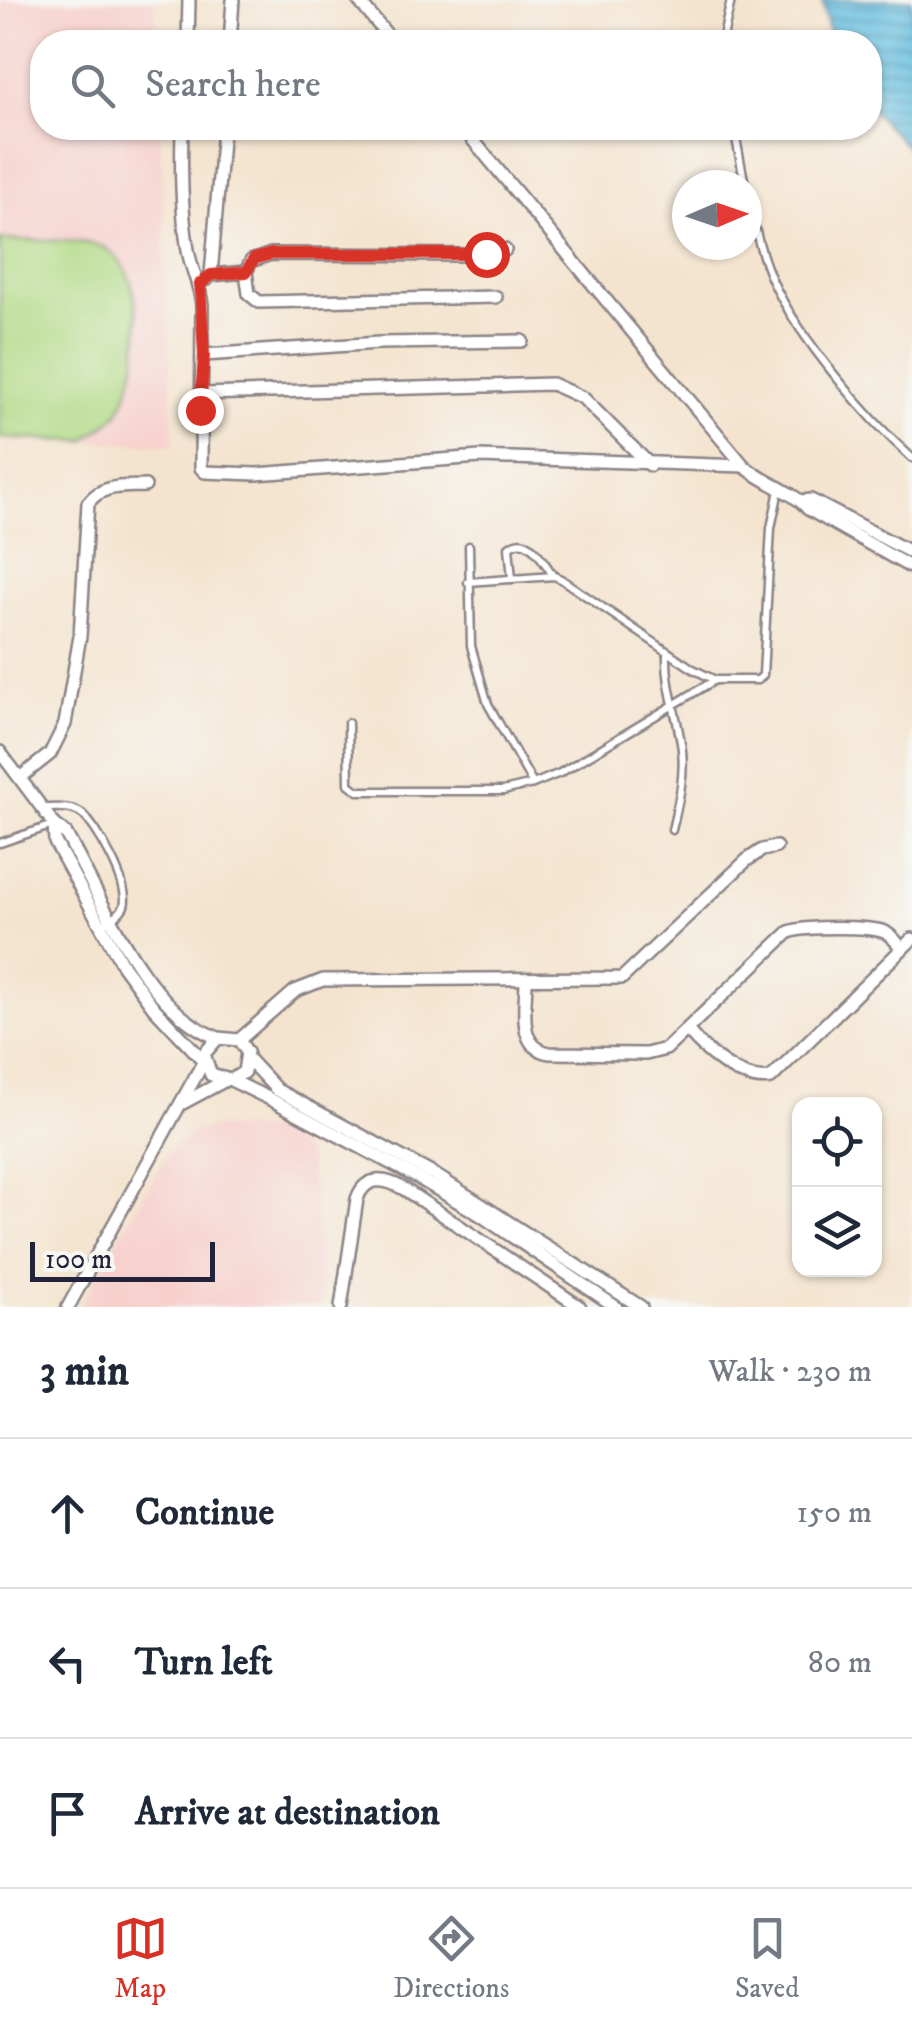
<!DOCTYPE html>
<html lang="en">
<head>
<meta charset="utf-8">
<style>
  body { margin:0; font-family:"IM FELL DW Pica",serif; background:#f6f6f7; color:#1f2937 }
  .controls { position:absolute; right:30px; bottom:30px; display:grid; overflow:hidden; border-radius:20px; box-shadow:0 2px 8px #0004 }
  .controls button { width:90px; height:90px; display:grid; place-items:center; padding:0; border:0; border-bottom:2px solid #e0e1e3; background:#fff; color:#1f2937; font:50px sans-serif }
  .compass { position:absolute; left:672px; top:170px; width:90px; height:90px; border-radius:50%; background:#fff; box-shadow:0 2px 8px #0004; rotate:88deg }
  .scale { position:absolute; left:30px; bottom:25px; width:185px; box-sizing:border-box; padding-left:10px; border:5px solid #22223b; border-top:0; font-size:28px; line-height:35px; white-space:nowrap; color:#22223b; -webkit-text-stroke:8px #f6f6f2; paint-order:stroke }
  .stop { position:absolute; width:30px; height:30px; margin:-22px; border:8px solid #d93025; border-radius:50%; background:#fff }
  .stop.end { background:#d93025; border-color:#fff; box-shadow:0 2px 10px #0008 }
  .list { margin:0; padding:0; list-style:none }
  h2 { display:flex; justify-content:space-between; align-items:center; height:130px; margin:0; padding:0 40px; font-size:42px }
  h2 small { font-size:32px; font-weight:400; color:#747a83 }
  .list li { display:grid; grid-template-columns:65px 1fr auto; gap:30px; align-items:center; box-sizing:border-box; height:150px; padding:0 40px; border-top:2px solid #e0e1e3 }
  .list b { display:block; font-size:38px; white-space:nowrap }
  .list em { font-size:32px; font-style:normal; color:#747a83 }
  .icon { flex:none; width:55px; height:55px; fill:none; stroke:currentColor; stroke-width:2; stroke-linecap:round; stroke-linejoin:round }
  .map { position:relative; flex:none; width:912px; height:1307px; overflow:hidden }
  .search { position:absolute; background:#fff; box-shadow:0 2px 8px #0004; left:30px; right:30px; top:30px; height:110px; display:flex; align-items:center; gap:25px; box-sizing:border-box; padding:0 35px; border-radius:40px; color:#747a83; font-size:38px }
  .sheet { height:580px; background:#fff }
  nav { display:flex; justify-content:space-around; align-items:center; box-sizing:border-box; height:140px; border-top:2px solid #e0e1e3; background:#fff; font-size:28px; color:#747a83 }
  nav a { display:grid; justify-items:center; gap:5px }
  nav .on { color:#d93025 }
  .map>svg:first-child { display:block }
</style>
</head>
<body>
<div class="map">
<svg width="912" height="1307" viewBox="0 0 912 1307">
  <defs>
    <pattern id="water-rules" width="6" height="5" patternUnits="userSpaceOnUse" patternTransform="scale(2.5)"><rect width="6" height="5" fill="#63bee0"/><path d="M0 2.5h6" fill="none" stroke="#519ab7"/></pattern>
  </defs>
  <rect width="100%" height="100%" fill="#f6f6f2"/>
  <filter id="ink" filterUnits="userSpaceOnUse"><feTurbulence type="fractalNoise" baseFrequency=".01" numOctaves="2"/><feDisplacementMap in="SourceGraphic" scale="20" xChannelSelector="R" yChannelSelector="G"/><feConvolveMatrix kernelMatrix="1 2 1 2 8 2 1 2 1" color-interpolation-filters="sRGB"/></filter>
  <filter id="wash" filterUnits="userSpaceOnUse"><feTurbulence type="fractalNoise" baseFrequency=".0048" numOctaves="4" result="noise"/><feDisplacementMap in="SourceGraphic" scale="40" xChannelSelector="R" yChannelSelector="G"/><feGaussianBlur stdDeviation="2.25" result="paint"/><feColorMatrix in="noise" values="0 0 0 0 0 0 0 0 0 0 0 0 0 0 0 0 0 1.4 0 .05"/><feComposite in="paint" operator="in"/></filter>
  <g filter="url(#wash)">
    <rect width="100%" height="100%" fill="#f4e4cf"/>
    <g fill="#f7d0cc">
      <path d="M0,0H155L157,42H42V128H160L174,445L0,438Z"/>
      <path d="M212,1127L283,1131L298,1142L309,1159L322,1282L320,1307H79L169,1151L191,1133Z"/>
    </g>
    <path fill="#b1da84" stroke="#6a7e60" stroke-width="2.5" d="M0,240C26,241 88,237 108,250C150,279 142,373 119,411C111,423 95,432 84,441L0,438Z"/>
    <path fill="url(#water-rules)" stroke="#42708e" stroke-width="2.5" d="M822,0H912V152L870,108V42H832Z"/>
  </g>
  <g filter="url(#ink)">
    <g fill="none" stroke-linecap="round" stroke-linejoin="round">
      <g stroke="#8b8385" stroke-width="11">
        <g id="service">
          <path d="M722,42L731,0"/>
          <path d="M734,128L745,185"/>
          <path d="M747,193C754,223 760,254 773,282C800,339 865,416 912,458"/>
          <path d="M469,546L471,646L488,704L533,784L560,773L715,680"/>
          <path d="M512,579L509,547C528,531 542,560 553,575"/>
          <path d="M468,582L554,576L561,579L693,669L715,680H758L763,675L771,528L779,490"/>
          <path d="M667,655C666,688 678,717 682,750C685,777 678,804 672,830"/>
          <path d="M348,723L349,784L358,791H503L533,784"/>
          <path d="M44,808C57,808 71,806 82,814C97,826 131,887 124,906C120,915 109,921 100,925"/>
          <path d="M0,843L53,825"/>
        </g>
      </g>
      <g stroke="#8b8385" stroke-width="16">
        <g id="minor">
          <path d="M358,0L393,42"/>
          <path d="M188,42L189,0"/>
          <path d="M230,42L233,0"/>
          <path d="M182,128C181,169 181,209 188,250C191,269 200,285 202,305L201,468L205,472L256,474L480,457L744,466"/>
          <path d="M463,128L744,466C762,482 795,492 808,509L912,568"/>
          <path d="M246,272L251,261L271,254L477,255L505,250"/>
          <path d="M211,275L246,272L249,294L259,302L496,297"/>
          <path d="M207,279L211,275L223,128"/>
          <path d="M204,355L379,343L522,341"/>
          <path d="M202,394L552,384L583,398L650,465"/>
          <path d="M802,501L811,500L912,553"/>
          <path d="M0,752L54,824L66,834C102,899 146,1012 218,1038"/>
          <path d="M21,777L50,754L65,724L80,636L88,503C102,484 123,487 145,486"/>
          <path d="M54,824L55,842L123,966L154,1008L204,1061L68,1307"/>
          <path d="M526,980C526,1006 516,1048 550,1053L646,1054L666,1049L789,932C804,926 869,926 885,932C892,936 897,942 902,949"/>
          <path d="M688,1031C706,1052 740,1083 771,1078L912,939"/>
          <path d="M239,1040L295,991L323,980L622,978L747,860L762,850L776,847"/>
          <path d="M248,1059L277,1090L435,1175L641,1307"/>
          <path d="M231,1080L244,1072L247,1052L239,1040L218,1038L204,1054L211,1075L231,1080L268,1098L420,1179L479,1214L616,1307"/>
          <path d="M183,1103L224,1081"/>
          <path d="M341,1307L357,1199C365,1175 385,1178 404,1189L580,1307"/>
        </g>
      </g>
      <use href="#service" stroke="#fff" stroke-width="6"/>
      <use href="#minor" stroke="#fff" stroke-width="11"/>
    </g>
  </g>
  <g fill="none" stroke-linecap="round" stroke-linejoin="round" filter="url(#ink)">
    <path stroke="#d93025" stroke-width="12" d="M200,410L204,355L200,284L211,275L246,272L254,259L271,254H486"/>
  </g>
</svg>
<div class="controls">
<button><svg class="icon" aria-label="locate" viewBox="0 0 24 24"><circle cx="12" cy="12" r="6"/><path d="M12 2v4M12 18v4M2 12h4M18 12h4"/></svg></button>
<button><svg class="icon" aria-label="layers" viewBox="0 0 24 24"><path d="M12 4l9 5-9 5-9-5zM3 14l9 5 9-5"/></svg></button>
</div>
<svg class="compass" viewBox="-18 -18 36 36"><path d="M0-13l5 13h-10z" fill="#e53935"/><path d="M0 13l5-13h-10z" fill="#747a83"/></svg>
<div class="scale">100 m</div>
<div class="stop" style="left:486px;top:254px"></div>
<div class="stop end" style="left:200px;top:410px"></div>
<div class="search"><svg class="icon" aria-label="search" viewBox="0 0 24 24"><circle cx="10" cy="10" r="6"/><path d="M15 15l6 6"/></svg>Search here</div>
</div>
<section class="sheet">
<h2>3 min<small>Walk · 230 m</small></h2>
<ul class="list">
<li><svg class="icon" aria-label="ahead" viewBox="0 0 24 24"><path d="M12 20V5M6 11l6-6 6 6"/></svg><div><b>Continue</b></div><em>150 m</em></li>
<li><svg class="icon" aria-label="left" viewBox="0 0 24 24"><path d="M17 20v-9H6M10 6l-5 5 5 5"/></svg><div><b>Turn left</b></div><em>80 m</em></li>
<li><svg class="icon" aria-label="arrive" viewBox="0 0 24 24"><path d="M6 21V4h12l-3 4 3 4H6"/></svg><div><b>Arrive at destination</b></div></li>
</ul>
</section>
<nav>
<a class="on"><svg class="icon" aria-label="map" viewBox="0 0 24 24"><path d="M3 6l6-2 6 2 6-2v14l-6 2-6-2-6 2zM9 4v14M15 6v14"/></svg>Map</a>
<a><svg class="icon" aria-label="directions" viewBox="0 0 24 24"><path d="M12 3l9 9-9 9-9-9zM9 14v-3h6M13 9l2 2-2 2"/></svg>Directions</a>
<a><svg class="icon" aria-label="saved" viewBox="0 0 24 24"><path d="M7 4h10v16l-5-4-5 4z"/></svg>Saved</a>
</nav>
</body>
</html>
